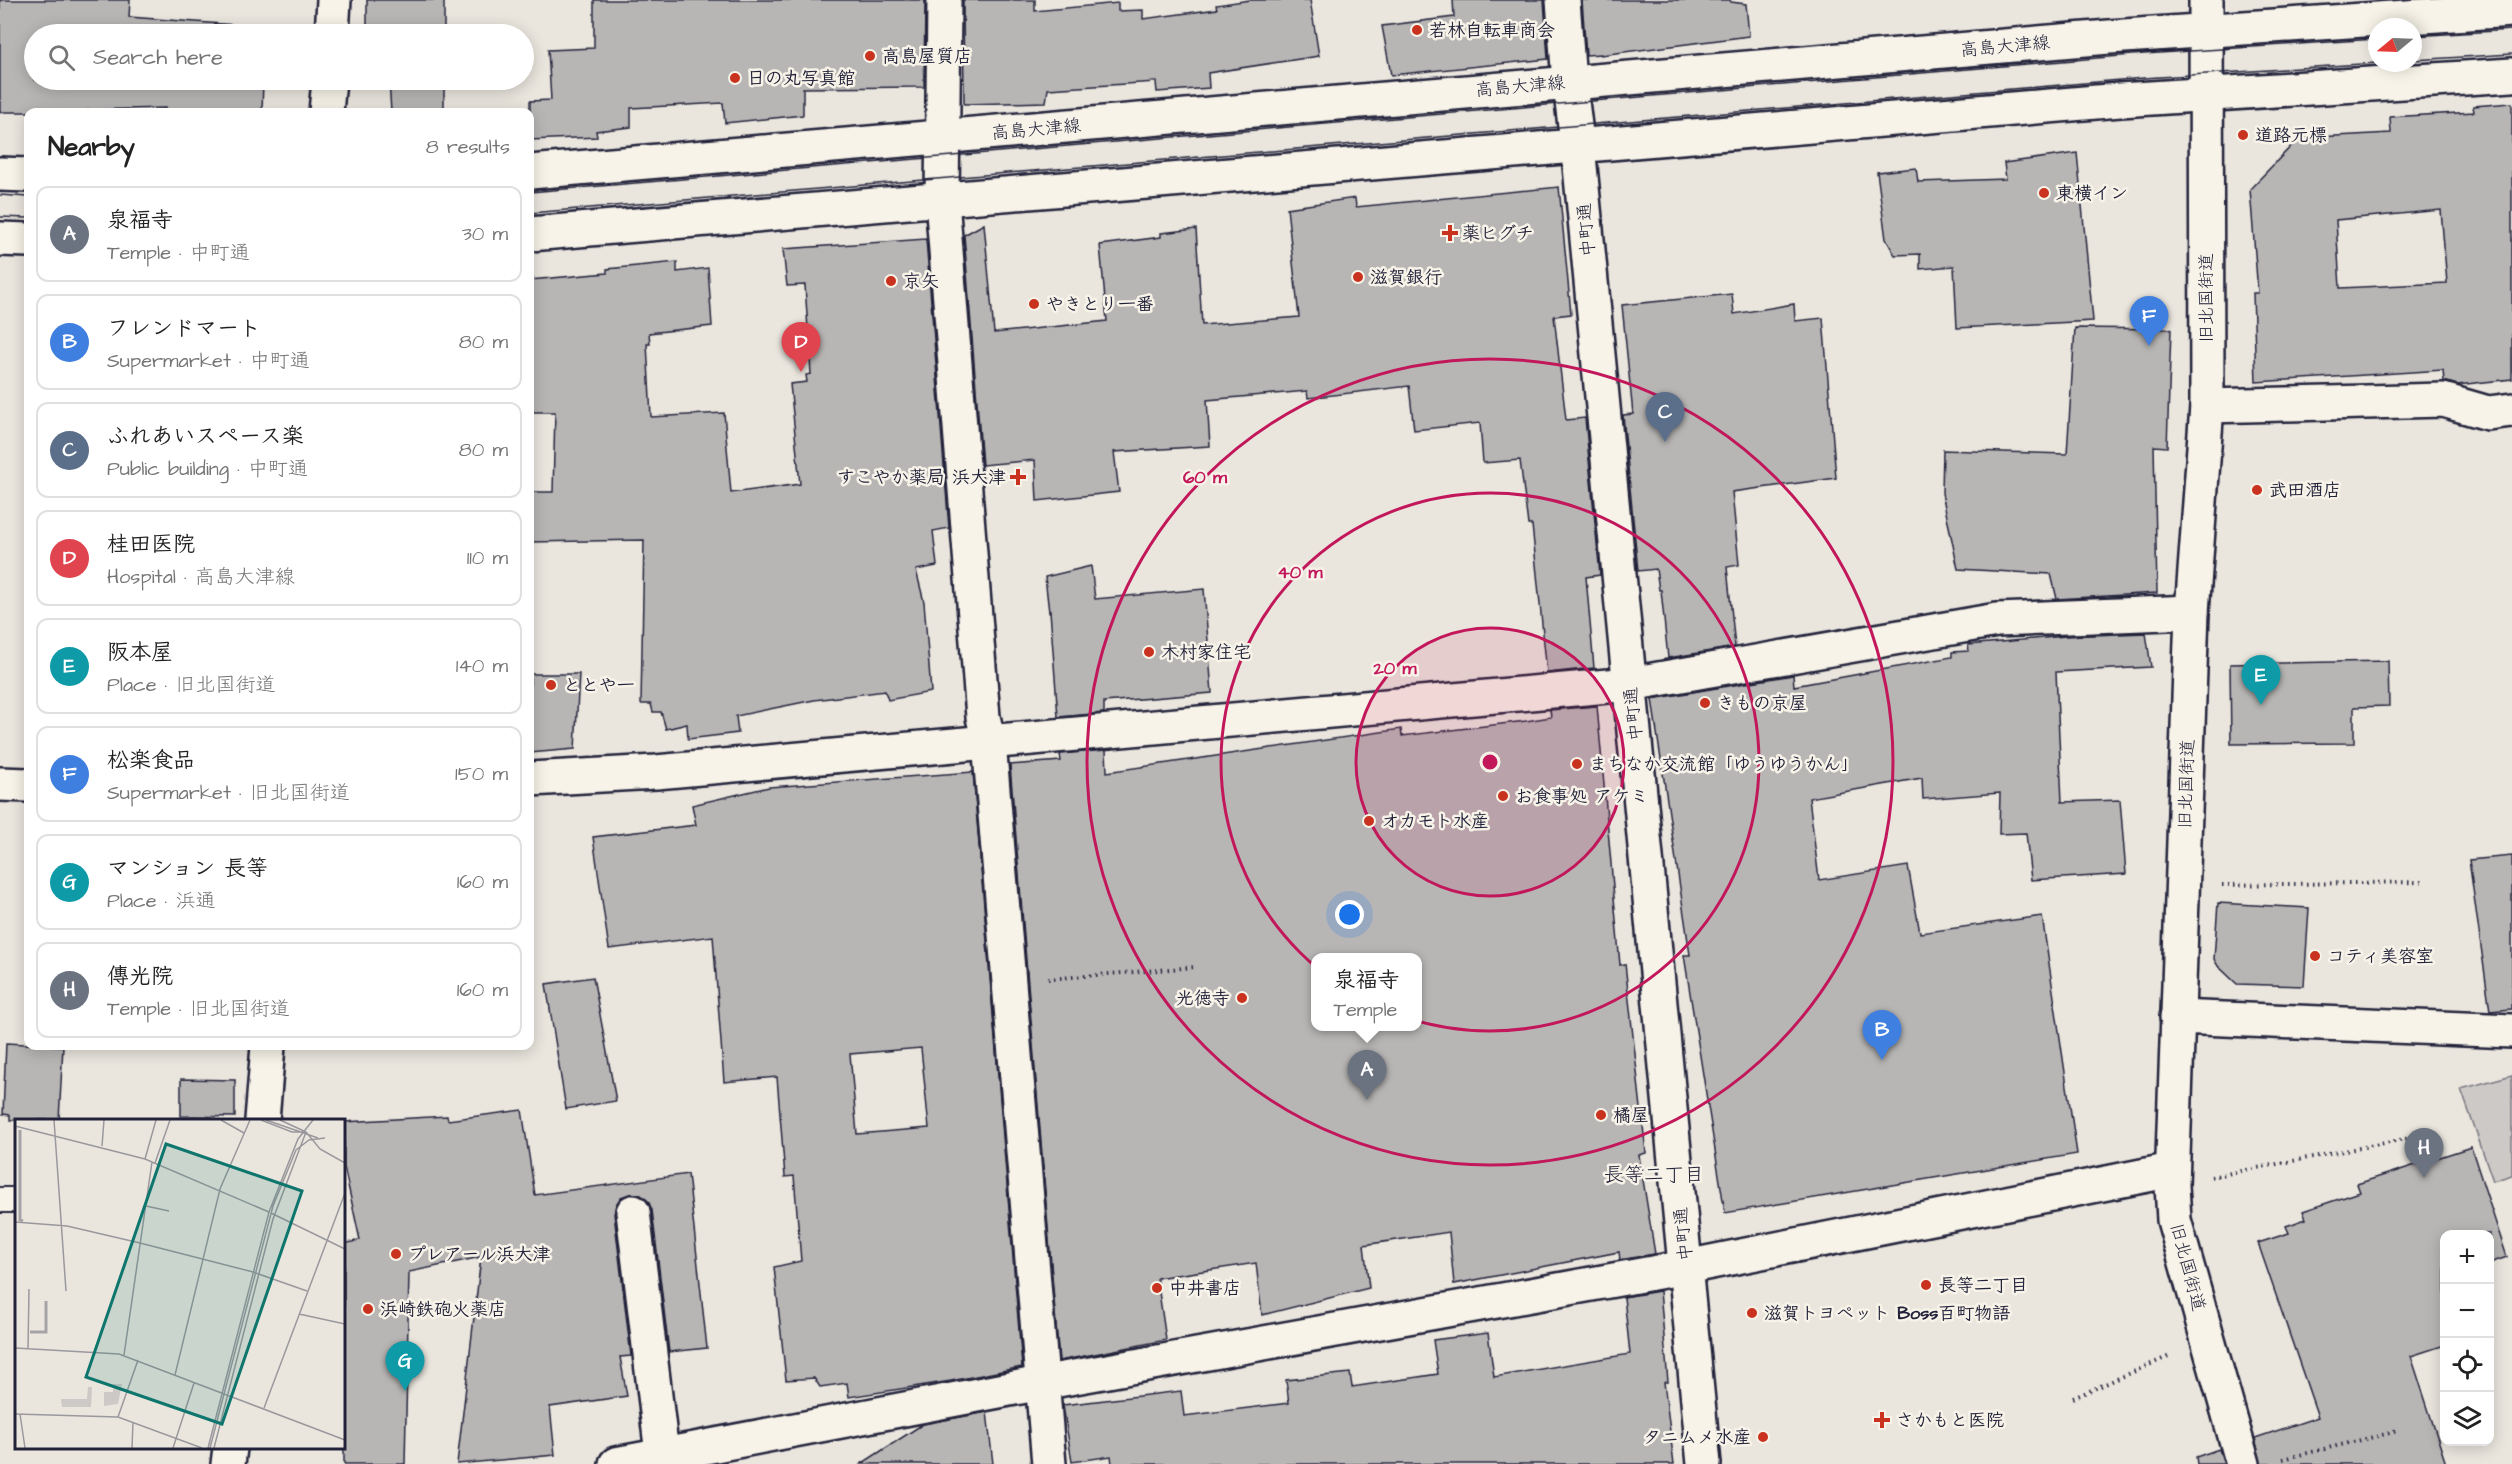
<!DOCTYPE html>
<html lang="en">
<head>
<meta charset="utf-8">
<style>
  body { margin:0; font-family:"Architects Daughter","Klee One",sans-serif; background:#f2f2f2; color:#222 }
  .controls { position:absolute; right:18px; bottom:18px; display:grid; overflow:hidden; border-radius:12px; box-shadow:0 3px 15px #0003 }
  .controls button { width:54px; height:54px; display:grid; place-items:center; padding:0; border:0; border-bottom:2px solid #e0e0e0; background:#fff; color:#222; font:30px sans-serif }
  .compass { position:absolute; left:2368px; top:18px; width:54px; height:54px; border-radius:50%; background:#fff; box-shadow:0 3px 15px #0003; rotate:251deg }
  .you { position:absolute; left:1350px; top:915px; width:21px; height:21px; margin:-15px; border:4px solid #fff; border-radius:50%; background:#1a73e8; box-shadow:0 0 0 9px #1a73e833 }
  .badge { display:grid; place-items:center; width:39px; height:39px; border-radius:50%; background:#0b8043; color:#fff; font-size:20px; font-weight:700 }
  .pin { position:absolute; translate:-50% -50px; filter:drop-shadow(0 2px 3px #0008) }
  .pin::after { content:''; position:absolute; top:32px; width:21px; height:18px; background:inherit; clip-path:polygon(0 0,100% 0,50% 100%) }
  .popup { position:absolute; left:1311px; top:953px; width:111px; height:78px; box-sizing:border-box; display:grid; place-content:center; border-radius:12px; background:#fff; filter:drop-shadow(0 2px 4px #0005); font-size:20px; white-space:nowrap; color:#767676 }
  .popup b { font-size:22px; color:#222 }
  .popup::after { content:''; position:absolute; left:50%; top:100%; margin-left:-12px; border:12px solid transparent; border-top-color:#fff }
  .list { margin:0; padding:0; list-style:none }
  h2 { display:flex; justify-content:space-between; align-items:center; height:78px; margin:0; padding:0 24px; font-size:26px }
  h2 small { font-size:20px; font-weight:400; color:#767676 }
  .list li { display:grid; grid-template-columns:39px 1fr auto; gap:18px; align-items:center; box-sizing:border-box; height:96px; margin:0 12px 12px; padding:0 12px; border:2px solid #e0e0e0; border-radius:12px }
  .list b { display:block; font-size:22px; white-space:nowrap }
  .list p { margin:0; font-size:20px; white-space:nowrap; color:#767676 }
  .list em { font-size:20px; font-style:normal; color:#767676 }
  .icon { flex:none; width:33px; height:33px; fill:none; stroke:currentColor; stroke-width:2; stroke-linecap:round; stroke-linejoin:round }
  .map { position:relative; flex:none; width:2512px; height:1464px; overflow:hidden }
  .search { position:absolute; background:#fff; box-shadow:0 3px 15px #0003; left:24px; top:24px; width:510px; height:66px; display:flex; align-items:center; gap:15px; box-sizing:border-box; padding:0 21px; border-radius:33px; color:#767676; font-size:22px }
  .panel { position:absolute; background:#fff; box-shadow:0 3px 15px #0003; left:24px; top:108px; width:510px; height:942px; border-radius:12px }
  .map>svg:first-child { display:block }
</style>
</head>
<body>
<div class="map">
<svg width="2512" height="1464" viewBox="0 0 2512 1464">
  <rect width="100%" height="100%" fill="#eae6de"/>
  <filter id="ink" filterUnits="userSpaceOnUse"><feTurbulence type="fractalNoise" baseFrequency=".0167" numOctaves="2"/><feDisplacementMap in="SourceGraphic" scale="12" xChannelSelector="R" yChannelSelector="G"/><feConvolveMatrix kernelMatrix="1 2 1 2 8 2 1 2 1" color-interpolation-filters="sRGB"/></filter>
  <g filter="url(#ink)">
    <path fill="#cdc9c6" stroke="#787680" stroke-width="1.5" d="M2512,1075V1175L2493,1181L2461,1089Z"/>
    <g fill="#b8b6b5" stroke="#22223b" stroke-width="1.5" fill-rule="evenodd">
      <path d="M0,0H130L129,17L264,27V34H34V80H263L262,112H165V108L88,110V112H0Z"/>
      <rect x="367" y="0" width="77" height="34"/>
      <path d="M594,0H925L924,87L803,88V115L725,123L723,103L631,108V127L596,131L597,137L530,140V101L551,100L548,50L594,48Z"/>
      <path d="M963,0H1035V11L1118,3V11L1143,10V19L1217,9L1216,5L1250,0H1310L1319,56L1208,73L1209,88L1157,92L1156,82L1048,89L1046,102L964,104Z"/>
      <path d="M1453,0H1544L1548,59L1391,75L1382,26L1454,17Z"/>
      <path d="M1582,0H1730L1731,2L1746,4L1749,36L1601,55V54L1586,55Z"/>
      <path d="M389,80H444V112H391Z"/>
      <path d="M2512,103V379L2457,385L2444,381L2443,370L2256,382L2253,293H2258L2250,189L2299,138L2391,133L2390,117L2474,112L2473,106ZM2441,210L2447,283L2340,288L2336,220Z"/>
      <path d="M2077,153L2093,321L1957,328L1954,266L1920,269V254L1895,255L1886,239L1877,172L1916,168L1918,182L2006,179L2004,163Z"/>
      <path d="M1559,187L1571,314L1554,316L1566,420L1585,418L1600,575L1586,577L1594,668L1547,673L1532,525H1528L1520,460L1483,463L1480,423L1414,430L1409,386L1308,398L1307,391L1207,400L1210,446L1114,452L1119,492L1037,501L1035,460L982,465L964,235L984,224L994,333L1107,321L1100,245L1161,237V233L1196,229L1202,325L1299,317L1287,208L1355,198L1356,207Z"/>
      <path d="M926,239L949,528L933,531L937,566L916,570L924,602L931,692L888,700L885,691L814,700L736,716L738,733L688,739L687,724L666,729L661,712H653L651,704H641L644,540L530,542V492H553L555,412H530V280L607,273V269L677,262V272L708,268L712,326L649,333L650,344H647L651,417L724,413L731,493L800,484L790,384L807,382L806,375L811,374L805,285L787,286L783,249Z"/>
      <path d="M1732,294L1734,314L1794,304L1795,321L1823,318L1836,478L1732,492L1739,565L1727,567L1735,647L1668,658L1661,590H1659L1656,569L1638,571L1623,415L1633,414L1622,305Z"/>
      <path d="M2075,328L2171,329L2167,447L2154,446L2157,593L2057,599L2051,574L1958,569L1942,493L1943,450L2067,454Z"/>
      <path d="M1091,566L1095,599L1204,589L1212,693L1104,702V713L1058,717L1050,611L1049,612L1045,577Z"/>
      <path d="M2146,633L2151,667L2056,672L2062,802L2120,800L2126,874L2031,880L2026,833L1999,834L2000,793L1923,799L1922,778L1809,798L1819,880L1908,866L1920,933L2042,916L2077,1154L1725,1213L1684,955H1690L1652,699L1793,675L1794,686L1952,657V652L1969,651L1968,645L2066,636Z"/>
      <path d="M2388,661L2389,706L2354,707V743L2231,744L2230,664Z"/>
      <path d="M530,674H579L575,749L530,753Z"/>
      <path d="M1597,706L1620,965L1625,964L1646,1153L1639,1155L1655,1254L1620,1260L1619,1252L1454,1284L1449,1232L1364,1245L1369,1288L1262,1315L1256,1263L1157,1278L1166,1340L1059,1361L1010,765L1061,761L1060,754L1106,750L1107,772L1401,729L1402,736L1526,721L1551,717L1550,710ZM1316,957H1418V1026H1316Z"/>
      <path d="M973,772L1022,1367L951,1381L849,1397L847,1383L820,1387L814,1378L786,1380L774,1267L801,1261L794,1176L785,1177L777,1077L724,1082L713,936L609,949L593,837L696,825L692,805L769,787ZM921,1048L929,1128L857,1134L850,1054Z"/>
      <path d="M2512,856V1009L2490,1011L2469,860Z"/>
      <path d="M2218,903L2309,908L2304,986L2237,984L2218,966L2214,959Z"/>
      <path d="M593,977L616,1101L566,1109L546,984Z"/>
      <path d="M6,1043L63,1046L59,1120H10V1115L3,1114Z"/>
      <path d="M181,1079L235,1080V1117L181,1116Z"/>
      <path d="M522,1110L535,1195L688,1174L707,1348L669,1352L652,1210L648,1201L641,1195L630,1194L621,1197L616,1205L614,1214L631,1356L620,1357L627,1396L550,1407L555,1455L457,1464L481,1257L409,1272L405,1464H344V1244L360,1240L344,1167V1122L447,1116L448,1120Z"/>
      <path d="M2471,1147L2507,1257L2490,1263V1234H2445V1345L2411,1356L2446,1464H2261L2255,1438L2318,1417L2258,1243L2289,1233L2286,1226L2306,1219L2303,1211L2360,1192L2357,1184Z"/>
      <path d="M1660,1291L1668,1382H1664L1674,1464H1112L1111,1456L1072,1462L1063,1405L1181,1391L1184,1416L1289,1403L1286,1380L1350,1373L1352,1387L1438,1374L1433,1340L1488,1333L1494,1377L1630,1354L1624,1297Z"/>
      <path d="M987,1412L993,1464H861L923,1424Z"/>
      <path d="M2219,1449L2224,1464H2197L2196,1457Z"/>
    </g>
    <g fill="none" stroke-linecap="round" stroke-linejoin="round">
      <g stroke="#22223b" stroke-width="28">
        <path id="service" d="M0,1200H16"/>
      </g>
      <g stroke="#22223b" stroke-width="38">
        <path id="pedestrian" d="M1563,0L1568,69L1580,166L1704,1464"/>
      </g>
      <g stroke="#22223b" stroke-width="38">
        <g id="minor">
          <path d="M944,0L942,200L983,717L989,742L1049,1464"/>
          <path d="M2206,0L2207,406L2192,612L2172,1185L2174,1220L2243,1464"/>
          <path d="M2207,406L2443,400L2488,413L2512,410"/>
          <path d="M530,779L656,772L1630,684L1997,620L2192,612"/>
          <path d="M0,784L28,785"/>
          <path d="M633,1212L662,1454"/>
          <path d="M616,1464L1041,1383L1686,1267L2172,1170"/>
        </g>
      </g>
      <g stroke="#22223b" stroke-width="38">
        <g id="tertiary">
          <path d="M2177,1017L2512,1031"/>
          <path d="M262,1120L268,1046"/>
          <path d="M228,1464L230,1448"/>
        </g>
      </g>
      <g stroke="#22223b" stroke-width="38">
        <g id="secondary">
          <path d="M530,172L2109,37L2512,10"/>
          <path d="M0,174L28,175"/>
          <path d="M530,234L2120,100L2512,75"/>
          <path d="M0,239L28,240"/>
        </g>
      </g>
      <g stroke="#22223b" stroke-width="38">
        <g id="primary">
          <path d="M332,34L334,0"/>
          <path d="M326,112L329,80"/>
        </g>
      </g>
      <g stroke="#22223b" stroke-width="4" stroke-dasharray="1.5 4.5" stroke-linecap="butt">
        <path d="M2222,885L2423,882"/>
        <path d="M1048,979L1195,967"/>
        <path d="M2211,1177L2410,1138L2417,1159"/>
        <path d="M2073,1398L2172,1355"/>
        <path d="M2283,1459L2398,1431"/>
      </g>
      <use href="#service" stroke="#f7f3e8" stroke-width="24"/>
      <use href="#pedestrian" stroke="#f7f3e8" stroke-width="33"/>
      <use href="#minor" stroke="#f7f3e8" stroke-width="33"/>
      <use href="#tertiary" stroke="#f7f3e8" stroke-width="33"/>
      <use href="#secondary" stroke="#f7f3e8" stroke-width="33"/>
      <use href="#primary" stroke="#f7f3e8" stroke-width="33"/>
      <g stroke="#22223b" stroke-width="1.5">
        <path d="M2413,36L2512,30"/>
        <path d="M2413,60L2512,54"/>
        <path d="M530,192L2144,54L2377,39"/>
        <path d="M0,195L28,197"/>
        <path d="M530,213L2144,78L2377,63"/>
        <path d="M0,217L28,218"/>
      </g>
    </g>
  </g>
  <circle cx="1490" cy="762" r="134" fill="#c2185b" fill-opacity=".12"/>
  <g fill="none" stroke="#c2185b" stroke-width="3">
    <circle cx="1490" cy="762" r="134"/>
    <circle cx="1490" cy="762" r="269"/>
    <circle cx="1490" cy="762" r="403"/>
  </g>
  <g fill="#c8321e" stroke="#f7f3e8" stroke-width="2">
    <circle cx="1417" cy="30" r="6"/>
    <circle cx="870" cy="56" r="6"/>
    <circle cx="735" cy="78" r="6"/>
    <circle cx="2243" cy="135" r="6"/>
    <circle cx="2044" cy="193" r="6"/>
    <path d="M1447 224h6v6h6v6h-6v6h-6v-6h-6v-6h6z"/>
    <circle cx="1358" cy="277" r="6"/>
    <circle cx="891" cy="281" r="6"/>
    <circle cx="1034" cy="304" r="6"/>
    <path d="M1015 468h6v6h6v6h-6v6h-6v-6h-6v-6h6z"/>
    <circle cx="2257" cy="490" r="6"/>
    <circle cx="1149" cy="652" r="6"/>
    <circle cx="551" cy="685" r="6"/>
    <circle cx="1705" cy="703" r="6"/>
    <circle cx="1577" cy="764" r="6"/>
    <circle cx="1503" cy="796" r="6"/>
    <circle cx="1369" cy="821" r="6"/>
    <circle cx="2315" cy="956" r="6"/>
    <circle cx="1242" cy="998" r="6"/>
    <circle cx="1601" cy="1115" r="6"/>
    <circle cx="396" cy="1254" r="6"/>
    <circle cx="1926" cy="1285" r="6"/>
    <circle cx="1157" cy="1288" r="6"/>
    <circle cx="368" cy="1309" r="6"/>
    <circle cx="1752" cy="1313" r="6"/>
    <path d="M1879 1411h6v6h6v6h-6v6h-6v-6h-6v-6h6z"/>
    <circle cx="1763" cy="1437" r="6"/>
  </g>
  <g text-anchor="middle" stroke-width="5" stroke-linejoin="round" paint-order="stroke">
    <g font-size="18" font-weight="bold" fill="#22223b" stroke="#f7f3e8" text-anchor="start">
      <text x="1429" y="36">若林自転車商会</text>
      <text x="882" y="62">高島屋質店</text>
      <text x="747" y="84">日の丸写真館</text>
      <text x="2255" y="141">道路元標</text>
      <text x="2056" y="199">東横イン</text>
      <text x="1462" y="239">薬ヒグチ</text>
      <text x="1370" y="283">滋賀銀行</text>
      <text x="903" y="287">京矢</text>
      <text x="1046" y="310">やきとり一番</text>
      <text x="1006" y="483" text-anchor="end">すこやか薬局 浜大津</text>
      <text x="2269" y="496">武田酒店</text>
      <text x="1161" y="658">木村家住宅</text>
      <text x="563" y="691">ととや一</text>
      <text x="1717" y="709">きもの京屋</text>
      <text x="1589" y="770">まちなか交流館「ゆうゆうかん」</text>
      <text x="1515" y="802">お食事処 アケミ</text>
      <text x="1381" y="827">オカモト水産</text>
      <text x="2327" y="962">コティ美容室</text>
      <text x="1230" y="1004" text-anchor="end">光徳寺</text>
      <text x="1613" y="1121">橘屋</text>
      <text x="408" y="1260">プレアール浜大津</text>
      <text x="1938" y="1291">長等二丁目</text>
      <text x="1169" y="1294">中井書店</text>
      <text x="380" y="1315">浜崎鉄砲火薬店</text>
      <text x="1764" y="1319">滋賀トヨペット Boss百町物語</text>
      <text x="1896" y="1426">さかもと医院</text>
      <text x="1751" y="1443" text-anchor="end">タニムメ水産</text>
    </g>
    <g font-size="18" fill="#22223b" stroke="#f7f3e8">
      <text transform="translate(2005 46) rotate(-5)" y="6">高島大津線</text>
      <text transform="translate(1520 86) rotate(-5)" y="6">高島大津線</text>
      <text transform="translate(1036 129) rotate(-5)" y="6">高島大津線</text>
      <text transform="translate(1586 230) rotate(-95)" y="6">中町通</text>
      <text transform="translate(2206 298) rotate(-90)" y="6">旧北国街道</text>
      <text transform="translate(1633 714) rotate(-96)" y="6">中町通</text>
      <text transform="translate(2186 784) rotate(-88)" y="6">旧北国街道</text>
      <text transform="translate(1683 1234) rotate(-96)" y="6">中町通</text>
      <text transform="translate(2188 1267) rotate(75)" y="6">旧北国街道</text>
    </g>
    <g font-size="20" fill="#22223b" stroke="#f7f3e8">
      <text x="1654" y="1181">長等二丁目</text>
    </g>
  </g>
  <g transform="translate(15 1119)">
    <rect width="330" height="330" fill="#eae6de"/>
    <path d="M98,265H107L103,285L89,287V273H98ZM73,268H77L76,288H47L46,280H72Z" fill="#cdc9c6"/>
    <path fill="none" stroke="#a6a3a6" stroke-width="3" d="M5,11V101L8,102M15,213H31V182"/>
    <path fill="none" stroke="#9a989d" stroke-width="1.5" d="M39,1L51,172M206,1L229,14M246,1L277,13H291M251,1L303,19M265,1L291,13M0,7L130,40L254,93M291,13L305,30L330,44M87,27L89,1M130,40L141,1M140,44L155,1M131,87L154,92M256,94L330,130M0,103L52,107L125,124L238,153L292,172M284,195L330,205M0,229L104,235L330,321M13,230L14,170M109,236L137,43M160,256L205,70L235,1M249,289L330,74M0,295L103,298L187,329M5,295L10,329M103,298L123,241M117,329L118,303M158,329L179,264M193,329L254,93L283,20L298,1M195,329L258,87L281,31L294,21L310,19M199,329L258,100L291,13"/>
    <path fill="#0f766e" fill-opacity="0.15" stroke="#0f766e" stroke-width="3" d="M151,25L287,72L207,305L71,258Z"/>
    <rect width="330" height="330" fill="none" stroke="#22223b" stroke-width="3"/>
  </g>
  <circle cx="1490" cy="762" r="9" fill="#c2185b" stroke="#f7f3e8" stroke-width="3"/>
  <g font-size="18" text-anchor="middle" font-weight="bold" fill="#c2185b" stroke="#f7f3e8" stroke-width="5" stroke-linejoin="round" paint-order="stroke">
    <text x="1205" y="483">60 m</text>
    <text x="1300" y="578">40 m</text>
    <text x="1395" y="674">20 m</text>
  </g>
</svg>
<div class="controls">
<button>+</button>
<button>−</button>
<button><svg class="icon" aria-label="locate" viewBox="0 0 24 24"><circle cx="12" cy="12" r="6"/><path d="M12 2v4M12 18v4M2 12h4M18 12h4"/></svg></button>
<button><svg class="icon" aria-label="layers" viewBox="0 0 24 24"><path d="M12 4l9 5-9 5-9-5zM3 14l9 5 9-5"/></svg></button>
</div>
<svg class="compass" viewBox="-18 -18 36 36"><path d="M0-13l5 13h-10z" fill="#e53935"/><path d="M0 13l5-13h-10z" fill="#767676"/></svg>
<div class="you"></div>
<div class="pin badge" style="left:1367px;top:1100px;background:#6b7280">A</div>
<div class="popup"><b>泉福寺</b>Temple</div>
<div class="pin badge" style="left:1882px;top:1060px;background:#3f7fe0">B</div>
<div class="pin badge" style="left:1665px;top:442px;background:#5c6f8a">C</div>
<div class="pin badge" style="left:801px;top:372px;background:#e0444e">D</div>
<div class="pin badge" style="left:2261px;top:705px;background:#0f9aa8">E</div>
<div class="pin badge" style="left:2149px;top:346px;background:#3f7fe0">F</div>
<div class="pin badge" style="left:405px;top:1391px;background:#0f9aa8">G</div>
<div class="pin badge" style="left:2424px;top:1178px;background:#6b7280">H</div>
<div class="search"><svg class="icon" aria-label="search" viewBox="0 0 24 24"><circle cx="10" cy="10" r="6"/><path d="M15 15l6 6"/></svg>Search here</div>
<section class="panel">
<h2>Nearby<small>8 results</small></h2>
<ul class="list">
<li><span class="badge" style="background:#6b7280">A</span><div><b>泉福寺</b><p>Temple · 中町通</p></div><em>30 m</em></li>
<li><span class="badge" style="background:#3f7fe0">B</span><div><b>フレンドマート</b><p>Supermarket · 中町通</p></div><em>80 m</em></li>
<li><span class="badge" style="background:#5c6f8a">C</span><div><b>ふれあいスペース楽</b><p>Public building · 中町通</p></div><em>80 m</em></li>
<li><span class="badge" style="background:#e0444e">D</span><div><b>桂田医院</b><p>Hospital · 高島大津線</p></div><em>110 m</em></li>
<li><span class="badge" style="background:#0f9aa8">E</span><div><b>阪本屋</b><p>Place · 旧北国街道</p></div><em>140 m</em></li>
<li><span class="badge" style="background:#3f7fe0">F</span><div><b>松楽食品</b><p>Supermarket · 旧北国街道</p></div><em>150 m</em></li>
<li><span class="badge" style="background:#0f9aa8">G</span><div><b>マンション 長等</b><p>Place · 浜通</p></div><em>160 m</em></li>
<li><span class="badge" style="background:#6b7280">H</span><div><b>傳光院</b><p>Temple · 旧北国街道</p></div><em>160 m</em></li>
</ul>
</section>
</div>
</body>
</html>
